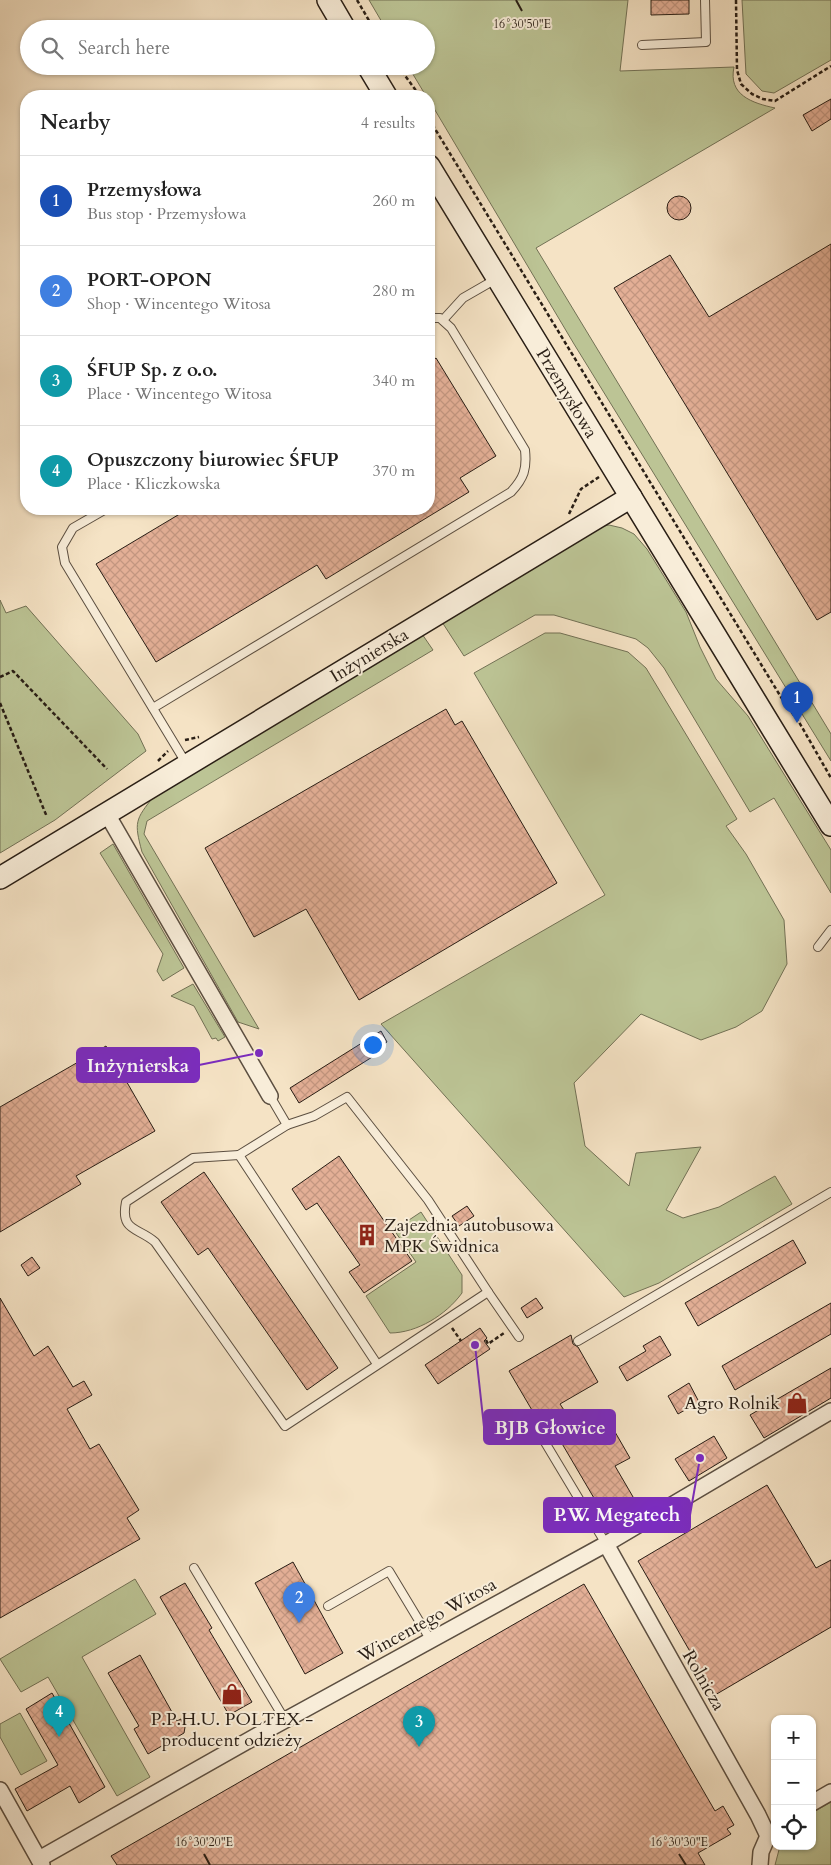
<!DOCTYPE html>
<html lang="en">
<head>
<meta charset="utf-8">
<style>
  body { margin:0; font-family:Cardo,serif; background:#f2f2f2; color:#222 }
  .controls { position:absolute; right:15px; bottom:15px; display:grid; overflow:hidden; border-radius:10px; box-shadow:0 1px 4px #0004 }
  .controls button { width:45px; height:45px; display:grid; place-items:center; padding:0; border:0; border-bottom:1px solid #e0e0e0; background:#fff; color:#222; font:25px sans-serif }
  .you { position:absolute; left:372px; top:1044px; width:18px; height:18px; margin:-12px; border:4px solid #fff; border-radius:50%; background:#1a73e8; box-shadow:0 0 0 8px #1a73e833 }
  .badge { display:grid; place-items:center; width:32px; height:32px; border-radius:50%; background:#8f2418; color:#fff; font-size:16px; font-weight:700 }
  .pin { position:absolute; translate:-50% -41px; filter:drop-shadow(0 1px 2px #0008) }
  .pin::after { content:''; position:absolute; top:26px; width:18px; height:15px; background:inherit; clip-path:polygon(0 0,100% 0,50% 100%) }
  .list { margin:0; padding:0; list-style:none }
  h2 { display:flex; justify-content:space-between; align-items:center; height:65px; margin:0; padding:0 20px; font-size:21px }
  h2 small { font-size:16px; font-weight:400; color:#767676 }
  .list li { display:grid; grid-template-columns:32px 1fr auto; gap:15px; align-items:center; box-sizing:border-box; height:90px; padding:0 20px; border-top:1px solid #e0e0e0 }
  .list b { display:block; font-size:19px; white-space:nowrap }
  .list p { margin:0; font-size:16px; white-space:nowrap; color:#767676 }
  .list em { font-size:16px; font-style:normal; color:#767676 }
  .icon { flex:none; width:28px; height:28px; fill:none; stroke:currentColor; stroke-width:2; stroke-linecap:round; stroke-linejoin:round }
  .map { position:relative; flex:none; width:831px; height:1865px; overflow:hidden }
  .search { position:absolute; background:#fff; box-shadow:0 1px 4px #0004; left:20px; top:20px; width:415px; height:55px; display:flex; align-items:center; gap:12px; box-sizing:border-box; padding:0 18px; border-radius:28px; color:#767676; font-size:19px }
  .panel { position:absolute; background:#fff; box-shadow:0 1px 4px #0004; left:20px; top:90px; width:415px; height:425px; border-radius:20px }
  .map>svg:first-child { display:block }
</style>
</head>
<body>
<div class="map">
<svg width="831" height="1865" viewBox="0 0 831 1865">
  <defs>
    <pattern id="building-cross-hatch" width="8" height="8" patternUnits="userSpaceOnUse" patternTransform="scale(1.25)"><rect width="8" height="8" fill="#e3af96"/><path d="M0 0l8 8M0 8l8-8" fill="none" stroke="#c39680"/></pattern>
  </defs>
  <rect width="100%" height="100%" fill="#f5e3c5"/>
  <filter id="stains"><feTurbulence type="fractalNoise" baseFrequency=".004" numOctaves="4"/><feColorMatrix values="0 0 0 0 .2 0 0 0 0 .09 0 0 0 0 .02 0 0 0 .5 -.17"/></filter>
  <radialGradient id="worn" r=".72"><stop offset=".6" stop-color="#630" stop-opacity="0"/><stop offset="1" stop-color="#630" stop-opacity=".3"/></radialGradient>
  <g fill="#bcc495" stroke="#727155">
    <path d="M369,0H628L620,71L734,67C728,95 752,103 775,108L536,248L831,734V761L574,344L429,100V96H426L408,66H426V29H386Z"/>
    <path d="M742,0H831V60L774,93L762,91L746,74Z"/>
    <path d="M609,525L622,528L634,534L647,549L686,612L700,647L716,679L748,716L831,850V893L774,798L750,812L664,668L648,648L636,639L554,615H535L464,656L442,622L590,529Z"/>
    <path d="M0,600L6,613L26,606L138,734L146,751L55,820L0,853Z"/>
    <path d="M545,633H560L628,652L646,668L737,819L726,826L746,854L784,920L787,964L762,1011L736,1027L701,1040L641,1014L574,1083L585,1146L629,1186L636,1153L701,1147L666,1210L683,1218L719,1207L775,1176L792,1204L659,1283L624,1297L381,1024L605,895L474,673Z"/>
    <path d="M422,634L433,650L147,821L144,834L259,1029L238,1022L142,852C134,822 135,820 154,796Z"/>
    <path d="M113,844L184,968L163,981L157,971L163,954L100,853Z"/>
    <path d="M193,984L225,1037L218,1041L216,1038L212,1039L194,1006L171,996Z"/>
    <path d="M421,1212L462,1275V1293C446,1315 417,1333 390,1333L366,1296L416,1262L394,1230Z"/>
    <path d="M135,1579L156,1614L82,1657L150,1777L117,1796L48,1677L21,1692L0,1659Z"/>
    <path d="M20,1713L47,1761L21,1775L0,1737V1724Z"/>
    <path d="M831,1802V1865H775L780,1846H812V1813Z"/>
  </g>
  <g fill="url(#building-cross-hatch)" stroke="#291e15">
    <path d="M651,0H689V14L651,15Z"/>
    <path d="M831,99V119L812,131L803,115Z"/>
    <circle cx="679" cy="208" r="12"/>
    <path d="M831,244V612L817,620L614,288L670,255L709,317Z"/>
    <path d="M436,358L496,456L460,478L469,492L326,579L317,565L156,662L96,564L188,509H429V363Z"/>
    <path d="M446,709L455,725L462,721L557,883L359,1000L306,909L254,937L205,848Z"/>
    <path d="M381,1031L387,1042L382,1045L385,1049L299,1103L290,1088Z"/>
    <path d="M106,1046L155,1131L76,1176L81,1184L0,1232V1107Z"/>
    <path d="M339,1156L412,1261L364,1293L349,1272L360,1265L317,1203L306,1210L292,1189Z"/>
    <path d="M204,1172L338,1368L307,1390L208,1248L198,1255L161,1202Z"/>
    <path d="M467,1206L474,1216L459,1226L452,1216Z"/>
    <path d="M793,1240L806,1263L698,1326L685,1303Z"/>
    <path d="M32,1257L40,1268L28,1276L21,1265Z"/>
    <path d="M0,1298L34,1356L48,1346L73,1387L84,1381L92,1395L67,1409L90,1449L99,1444L139,1510L127,1518L140,1539L0,1618Z"/>
    <path d="M536,1298L543,1308L527,1318L521,1308Z"/>
    <path d="M831,1303V1334L735,1390L722,1366Z"/>
    <path d="M480,1328L487,1338L484,1341L490,1349L438,1384L425,1365Z"/>
    <path d="M571,1335L573,1344L578,1347L598,1382L560,1404L579,1433L607,1418L630,1458L615,1466L636,1502L618,1513L622,1520L611,1527L544,1413L536,1417L509,1371Z"/>
    <path d="M660,1336L671,1355L627,1381L619,1367L646,1351L643,1346Z"/>
    <path d="M831,1368V1398L764,1438L750,1415Z"/>
    <path d="M689,1383L699,1402L678,1414L668,1396Z"/>
    <path d="M714,1436L727,1458L689,1481L675,1459Z"/>
    <path d="M767,1485L816,1568L831,1560V1627L715,1695L638,1561Z"/>
    <path d="M293,1562L343,1653L305,1674L255,1583Z"/>
    <path d="M185,1583L212,1628L209,1630L252,1702L229,1715L160,1597Z"/>
    <path d="M584,1584L715,1811L723,1806L734,1825L727,1829L731,1834L698,1853L705,1865H117L111,1856Z"/>
    <path d="M140,1655L177,1721L181,1719L185,1727L184,1733L148,1754L134,1729L139,1726L108,1673Z"/>
    <path d="M52,1693L105,1787L79,1803L70,1786L27,1811L15,1789L58,1765L26,1709Z"/>
  </g>
  <g fill="none" stroke-linecap="round" stroke-linejoin="round">
    <g stroke="#5c4f41" stroke-width="10">
      <g id="lane">
        <path d="M642,45L706,42L705,0"/>
        <path d="M443,320L463,298L496,279"/>
        <path d="M106,509L73,528L62,547L65,563L186,763"/>
        <path d="M153,708L511,492C524,478 527,469 525,450L451,328L440,318H429"/>
        <path d="M818,947L831,930"/>
        <path d="M270,1096L287,1125L239,1155L377,1364"/>
        <path d="M239,1155L193,1158L126,1202C120,1232 138,1227 155,1242L285,1426L488,1292L428,1200L347,1097L314,1116L287,1125"/>
        <path d="M488,1292L519,1337"/>
        <path d="M578,1341L831,1192"/>
        <path d="M534,1424L606,1544"/>
        <path d="M194,1568L285,1720"/>
        <path d="M328,1606L389,1571L430,1639"/>
      </g>
    </g>
    <g stroke="#5c4f41" stroke-width="18">
      <g id="street">
        <path d="M107,814L270,1096"/>
        <path d="M606,1544L758,1815L768,1836L761,1852L760,1865"/>
        <path d="M0,1790L42,1865"/>
        <path d="M812,1803L831,1792"/>
        <path d="M39,1859L258,1735L606,1544L831,1411"/>
      </g>
    </g>
    <g stroke="#291e15" stroke-width="24">
      <g id="secondary">
        <path d="M328,0L345,29"/>
        <path d="M368,66L386,96"/>
        <path d="M429,166L831,825"/>
        <path d="M0,878L631,497"/>
      </g>
    </g>
    <g stroke="#291e15" stroke-width="2.5" stroke-dasharray="4 2.5" stroke-linecap="butt">
      <path d="M357,0L374,29"/>
      <path d="M736,0L737,70L741,84L752,94L763,99L775,101L831,66"/>
      <path d="M398,66L420,96"/>
      <path d="M429,119L784,702L799,722L831,778"/>
      <path d="M569,514L581,489L599,477"/>
      <path d="M0,677L13,671L107,769"/>
      <path d="M0,703L47,817"/>
      <path d="M185,740L199,737"/>
      <path d="M158,761L168,751"/>
      <path d="M452,1328L461,1341"/>
      <path d="M486,1340L488,1344L504,1333"/>
    </g>
    <use href="#lane" stroke="#f8edd9" stroke-width="8"/>
    <use href="#street" stroke="#f8edd9" stroke-width="15"/>
    <use href="#secondary" stroke="#f8edd9" stroke-width="21"/>
  </g>
  <path fill="none" stroke="#291e15" stroke-width="2" d="M516,0L522,11M204,1854L210,1865M679,1854L686,1865"/>
  <defs>
    <g id="building-bare" transform="scale(1.725)"><path d="M-4-6H4V6H1V3H-1V6H-4ZM-2.5-4.3h1.7v1.8h-1.7ZM.8-4.3h1.7v1.8H.8ZM-2.5-1h1.7V.8h-1.7ZM.8-1h1.7V.8H.8Z" fill="#8f2418" stroke="#f8edd9" stroke-width="2.5" paint-order="stroke"/></g>
    <g id="shop-bare" transform="scale(1.725)"><path d="M-5-2.5h2.3a2.7 3.5 0 0 1 5.4 0H5L5.5 6h-11ZM-1.5-2.5h3a1.5 2.3 0 0 0-3 0Z" fill="#8f2418" stroke="#f8edd9" stroke-width="2.5" paint-order="stroke"/></g>
  </defs>
  <g fill-rule="evenodd">
    <use href="#building-bare" x="367" y="1235"/>
    <use href="#shop-bare" x="797" y="1403"/>
    <use href="#shop-bare" x="232" y="1694"/>
  </g>
  <g text-anchor="middle" stroke-width="4" stroke-linejoin="round" paint-order="stroke">
    <g font-size="18" fill="#291e15" stroke="#f8edd9">
      <text transform="translate(567 393) rotate(59)" y="6">Przemysłowa</text>
      <text transform="translate(369 655) rotate(-31)" y="6">Inżynierska</text>
      <text transform="translate(427 1620) rotate(-29)" y="6">Wincentego Witosa</text>
      <text transform="translate(704 1680) rotate(60)" y="6">Rolnicza</text>
    </g>
    <g font-size="18" fill="#291e15" stroke="#f8edd9" text-anchor="start">
      <text x="384" y="1231">Zajezdnia autobusowa<tspan x="384" dy="21">MPK Świdnica</tspan></text>
      <text x="780" y="1409" text-anchor="end">Agro Rolnik</text>
      <text x="232" y="1725" text-anchor="middle">P.P.H.U. POLTEX -<tspan x="232" dy="21">producent odzieży</tspan></text>
    </g>
  </g>
  <g font-size="12" text-anchor="middle" fill="#291e15" stroke="#f8edd9" stroke-width="4" stroke-linejoin="round" paint-order="stroke">
    <text x="522" y="28">16°30'50"E</text>
    <text x="204" y="1846">16°30'20"E</text>
    <text x="679" y="1846">16°30'30"E</text>
  </g>
  <path fill="none" stroke="#7b2cbf" stroke-width="2" d="M259 1053L199 1065M475 1345L484 1427M700 1458L690 1515"/>
  <g fill="#7b2cbf" stroke="#f8edd9" stroke-width="2">
    <circle cx="259" cy="1053" r="5"/>
    <circle cx="475" cy="1345" r="5"/>
    <circle cx="700" cy="1458" r="5"/>
  </g>
  <g fill="#7b2cbf" stroke="#7b2cbf" stroke-width="2">
    <rect x="77" y="1048" width="122" height="34" rx="5"/>
    <rect x="484" y="1410" width="131" height="34" rx="5"/>
    <rect x="544" y="1498" width="146" height="34" rx="5"/>
  </g>
  <g font-size="19" text-anchor="middle" font-weight="bold" fill="#fff">
    <text x="138" y="1072">Inżynierska</text>
    <text x="550" y="1434">BJB Głowice</text>
    <text x="617" y="1521">P.W. Megatech</text>
  </g>
  <rect width="100%" height="100%" filter="url(#stains)"/>
  <rect width="100%" height="100%" fill="url(#worn)"/>
</svg>
<div class="controls">
<button>+</button>
<button>−</button>
<button><svg class="icon" aria-label="locate" viewBox="0 0 24 24"><circle cx="12" cy="12" r="6"/><path d="M12 2v4M12 18v4M2 12h4M18 12h4"/></svg></button>
</div>
<div class="you"></div>
<div class="pin badge" style="left:797px;top:723px;background:#1a4fb4">1</div>
<div class="pin badge" style="left:299px;top:1623px;background:#3f7fe0">2</div>
<div class="pin badge" style="left:419px;top:1747px;background:#0f9aa8">3</div>
<div class="pin badge" style="left:59px;top:1737px;background:#0f9aa8">4</div>
<div class="search"><svg class="icon" aria-label="search" viewBox="0 0 24 24"><circle cx="10" cy="10" r="6"/><path d="M15 15l6 6"/></svg>Search here</div>
<section class="panel">
<h2>Nearby<small>4 results</small></h2>
<ul class="list">
<li><span class="badge" style="background:#1a4fb4">1</span><div><b>Przemysłowa</b><p>Bus stop · Przemysłowa</p></div><em>260 m</em></li>
<li><span class="badge" style="background:#3f7fe0">2</span><div><b>PORT-OPON</b><p>Shop · Wincentego Witosa</p></div><em>280 m</em></li>
<li><span class="badge" style="background:#0f9aa8">3</span><div><b>ŚFUP Sp. z o.o.</b><p>Place · Wincentego Witosa</p></div><em>340 m</em></li>
<li><span class="badge" style="background:#0f9aa8">4</span><div><b>Opuszczony biurowiec ŚFUP</b><p>Place · Kliczkowska</p></div><em>370 m</em></li>
</ul>
</section>
</div>
</body>
</html>
